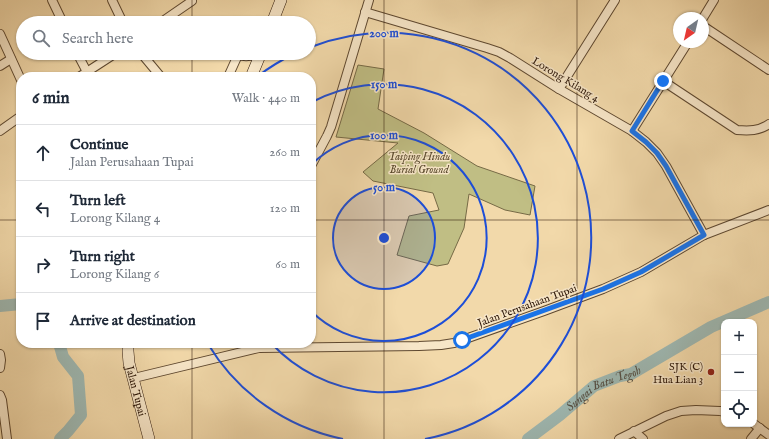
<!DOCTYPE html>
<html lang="en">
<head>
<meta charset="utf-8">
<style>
  body { margin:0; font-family:"IM FELL English",serif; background:#f2f2f3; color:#1f2937 }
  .controls { position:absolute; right:12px; bottom:12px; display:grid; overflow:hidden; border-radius:8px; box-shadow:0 1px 3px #0004 }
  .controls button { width:36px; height:36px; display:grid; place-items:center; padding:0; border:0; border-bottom:1px solid #e0e1e3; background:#fff; color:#1f2937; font:20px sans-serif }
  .compass { position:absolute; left:673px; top:12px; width:36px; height:36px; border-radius:50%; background:#fff; box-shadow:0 1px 3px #0004; rotate:214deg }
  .stop { position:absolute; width:12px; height:12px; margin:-9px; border:3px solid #1a73e8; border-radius:50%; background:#fff }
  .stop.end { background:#1a73e8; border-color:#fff; box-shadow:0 1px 4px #0008 }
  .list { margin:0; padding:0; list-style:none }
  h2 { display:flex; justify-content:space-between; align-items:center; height:52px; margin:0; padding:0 16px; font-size:17px }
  h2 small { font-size:13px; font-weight:400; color:#747a83 }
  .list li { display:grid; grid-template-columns:26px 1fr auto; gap:12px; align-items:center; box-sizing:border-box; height:56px; padding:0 16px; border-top:1px solid #e0e1e3 }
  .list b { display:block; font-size:15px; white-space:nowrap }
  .list p { margin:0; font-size:13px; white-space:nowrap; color:#747a83 }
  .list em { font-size:13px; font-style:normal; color:#747a83 }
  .icon { flex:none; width:22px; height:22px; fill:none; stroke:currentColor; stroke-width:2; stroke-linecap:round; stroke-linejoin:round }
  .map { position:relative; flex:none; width:769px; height:439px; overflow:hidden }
  .search { position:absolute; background:#fff; box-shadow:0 1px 3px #0004; left:16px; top:16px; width:300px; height:44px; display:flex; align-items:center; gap:10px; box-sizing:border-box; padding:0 14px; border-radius:22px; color:#747a83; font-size:15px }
  .panel { position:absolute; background:#fff; box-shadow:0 1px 3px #0004; left:16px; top:72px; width:300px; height:276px; border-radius:16px }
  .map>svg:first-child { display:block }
</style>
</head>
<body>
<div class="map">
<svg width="769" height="439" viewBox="0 0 769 439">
  <rect width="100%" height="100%" fill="#f2d9aa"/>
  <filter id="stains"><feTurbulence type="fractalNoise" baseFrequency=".005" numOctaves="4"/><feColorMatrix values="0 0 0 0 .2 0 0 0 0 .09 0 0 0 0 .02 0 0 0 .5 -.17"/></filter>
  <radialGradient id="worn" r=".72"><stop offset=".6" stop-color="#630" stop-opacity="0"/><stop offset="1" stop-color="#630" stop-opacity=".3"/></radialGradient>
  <path fill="#c0be84" stroke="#766a46" d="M358,65L384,69L378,109L424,133L477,166L535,186L530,215L505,210L469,194L464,228L448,264L437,266L397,255L409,216L439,210L433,193L373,181L363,172L398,143L336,137Z"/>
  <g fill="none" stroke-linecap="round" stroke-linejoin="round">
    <g stroke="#9eb8b2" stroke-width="12">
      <path d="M0,306L21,304"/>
      <path d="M59,343L63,357L78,376L81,415L68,431L60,439"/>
      <path id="s1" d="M528,439L560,415L594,386L620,376L631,374L711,327L769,302"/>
    </g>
    <g stroke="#5e4830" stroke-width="10">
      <g id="minor">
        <path d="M52,0L63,23"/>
        <path d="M112,0L123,23"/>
        <path d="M365,12L487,48L499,52L510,58L559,89L632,131L646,142L657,153L666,166L704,235"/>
        <path d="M703,18L714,0"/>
        <path d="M160,23L192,1L191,0"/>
        <path d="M703,26L769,70"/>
        <path d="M0,34L21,80"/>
        <path d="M77,53L87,72"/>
        <path d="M141,53L161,77"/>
        <path d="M0,66L11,59"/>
        <path d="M79,77L116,53"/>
        <path d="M228,77L238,55C245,57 251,57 257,53"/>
        <path d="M663,81L737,130C749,131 759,131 769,124"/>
        <path d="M559,89L615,0"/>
        <path d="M0,131L21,116"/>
        <path d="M632,131L688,42"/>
        <path d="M311,166L327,136L331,127L369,0"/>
        <path d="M0,354L1,360L0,368"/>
        <path d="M134,378L259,348L419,346L441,345L454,343L544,311L603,289L641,272L704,235L769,210"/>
        <path d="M0,395L2,400L7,439"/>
        <path d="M754,424L769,435"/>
        <path d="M634,431L643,439"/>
        <path d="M619,439L666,416L681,411L696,410L720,411L724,412"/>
        <path d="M751,439L760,428"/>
      </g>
    </g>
    <g stroke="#2d1708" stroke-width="12">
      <g id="secondary">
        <path d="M272,23L281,0"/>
        <path d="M251,77L261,53"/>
        <path id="s2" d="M128,343V351L129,363L149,439"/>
      </g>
    </g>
    <use href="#minor" stroke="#f7e6c8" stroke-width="8"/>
    <use href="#secondary" stroke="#f7e6c8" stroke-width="11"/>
  </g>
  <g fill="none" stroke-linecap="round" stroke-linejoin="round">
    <path stroke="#1a73e8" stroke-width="5" d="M462,340L603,289L641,272L704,235L666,166L657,153L646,142L632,131L663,81"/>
  </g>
  <path fill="none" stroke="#2d1708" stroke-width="1" stroke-opacity="0.55" d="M192,0V23M384,0V439M577,0V439M192,53V77M0,220H21M311,220H769M192,343V439"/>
  <circle cx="384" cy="238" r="51" fill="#1d4ed8" fill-opacity=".12"/>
  <g fill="none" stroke="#1d4ed8" stroke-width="2">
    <circle cx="384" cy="238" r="51"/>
    <path d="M311 165A103 103 0 1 1 311 311"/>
    <path d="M312 102A154 154 0 1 1 271 343"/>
    <path d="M343 439A205 205 0 0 1 208 344M258 76A205 205 0 0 1 294 54M311 47A205 205 0 1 1 425 439"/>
  </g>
  <circle fill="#8f2418" stroke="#f7e6c8" stroke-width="1.5" cx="711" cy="372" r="4"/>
  <g text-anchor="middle" stroke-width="3" stroke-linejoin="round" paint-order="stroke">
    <g font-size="11" fill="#2d1708" stroke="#f7e6c8">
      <text transform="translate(566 79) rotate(31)" y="4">Lorong Kilang 4</text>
      <text transform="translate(527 305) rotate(-20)" y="4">Jalan Perusahaan Tupai</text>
      <text dy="4" stroke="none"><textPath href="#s2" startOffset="49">Jalan Tupai</textPath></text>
    </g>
    <g font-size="11" font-style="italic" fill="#59492d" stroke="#f7e6c8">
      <text x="419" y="160">Taiping Hindu<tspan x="419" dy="13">Burial Ground</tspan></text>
    </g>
    <g font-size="11" fill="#2d1708" stroke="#f7e6c8" text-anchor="end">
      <text x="703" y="370">SJK (C)<tspan x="703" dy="13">Hua Lian 3</tspan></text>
    </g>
    <g font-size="12" font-style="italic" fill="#554f44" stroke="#f7e6c8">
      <text dy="4" stroke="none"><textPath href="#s1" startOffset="92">Sungai Batu Tegoh</textPath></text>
    </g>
  </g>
  <circle cx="384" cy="238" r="6" fill="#1d4ed8" stroke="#f7e6c8" stroke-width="2"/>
  <g font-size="12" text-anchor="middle" font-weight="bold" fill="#1d4ed8" stroke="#f7e6c8" stroke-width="3" stroke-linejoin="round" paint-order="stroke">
    <text x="384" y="37">200 m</text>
    <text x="384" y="88">150 m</text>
    <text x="384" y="139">100 m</text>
    <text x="384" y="191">50 m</text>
  </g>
  <rect width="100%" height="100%" filter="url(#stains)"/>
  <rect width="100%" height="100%" fill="url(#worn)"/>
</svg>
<div class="controls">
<button>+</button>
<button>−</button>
<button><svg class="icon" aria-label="locate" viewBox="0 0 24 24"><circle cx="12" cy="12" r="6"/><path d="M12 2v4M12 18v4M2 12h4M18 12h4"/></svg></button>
</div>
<svg class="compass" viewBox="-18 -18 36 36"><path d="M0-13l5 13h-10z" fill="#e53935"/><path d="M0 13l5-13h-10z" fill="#747a83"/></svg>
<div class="stop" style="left:462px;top:340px"></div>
<div class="stop end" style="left:663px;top:81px"></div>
<div class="search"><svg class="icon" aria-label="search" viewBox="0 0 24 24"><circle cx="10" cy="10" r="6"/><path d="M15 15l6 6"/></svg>Search here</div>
<section class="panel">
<h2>6 min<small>Walk · 440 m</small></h2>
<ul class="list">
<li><svg class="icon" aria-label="ahead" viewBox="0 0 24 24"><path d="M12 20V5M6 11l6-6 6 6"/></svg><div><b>Continue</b><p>Jalan Perusahaan Tupai</p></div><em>260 m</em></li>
<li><svg class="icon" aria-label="left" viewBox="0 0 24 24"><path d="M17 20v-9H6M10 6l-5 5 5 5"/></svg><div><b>Turn left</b><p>Lorong Kilang 4</p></div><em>120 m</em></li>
<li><svg class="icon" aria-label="right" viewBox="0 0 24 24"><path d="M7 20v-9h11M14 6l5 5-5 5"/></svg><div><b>Turn right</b><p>Lorong Kilang 6</p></div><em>60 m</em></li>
<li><svg class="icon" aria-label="arrive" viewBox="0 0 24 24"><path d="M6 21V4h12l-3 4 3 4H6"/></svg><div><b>Arrive at destination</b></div></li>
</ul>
</section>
</div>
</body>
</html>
